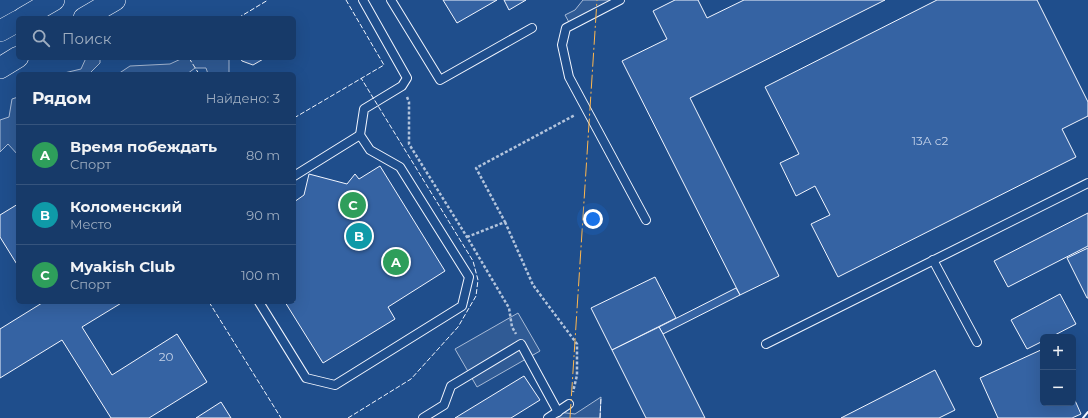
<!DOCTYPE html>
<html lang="ru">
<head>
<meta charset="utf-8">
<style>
  body { margin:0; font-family:Montserrat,sans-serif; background:#20416f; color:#f1f3f6 }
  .controls { position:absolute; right:12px; bottom:12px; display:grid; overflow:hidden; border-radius:6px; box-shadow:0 4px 16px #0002 }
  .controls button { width:36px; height:36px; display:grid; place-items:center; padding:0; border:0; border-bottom:1px solid #36547d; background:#173a69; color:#f1f3f6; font:20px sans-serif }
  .you { position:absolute; left:593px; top:219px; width:14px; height:14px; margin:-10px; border:3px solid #fff; border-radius:50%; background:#1a73e8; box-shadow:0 0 0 6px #1a73e833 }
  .badge { display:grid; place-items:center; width:26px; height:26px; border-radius:50%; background:#ffb74d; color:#fff; font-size:13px; font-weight:700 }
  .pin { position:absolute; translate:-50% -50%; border:2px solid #fff; box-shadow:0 1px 4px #0006 }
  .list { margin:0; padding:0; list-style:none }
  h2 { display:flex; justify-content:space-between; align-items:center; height:52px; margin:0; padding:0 16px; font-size:17px }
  h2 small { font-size:13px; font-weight:400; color:#9eadc0 }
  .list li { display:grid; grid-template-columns:26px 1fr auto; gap:12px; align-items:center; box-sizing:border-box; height:60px; padding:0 16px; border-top:1px solid #36547d }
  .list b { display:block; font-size:15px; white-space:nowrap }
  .list p { margin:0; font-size:13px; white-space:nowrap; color:#9eadc0 }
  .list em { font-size:13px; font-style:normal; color:#9eadc0 }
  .icon { flex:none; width:22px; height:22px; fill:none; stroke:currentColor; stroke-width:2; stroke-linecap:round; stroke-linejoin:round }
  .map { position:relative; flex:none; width:1088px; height:418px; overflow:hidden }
  .search { position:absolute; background:#173a69; box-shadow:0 4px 16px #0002; left:16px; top:16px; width:280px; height:44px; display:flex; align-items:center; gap:10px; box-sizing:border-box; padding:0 14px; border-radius:6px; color:#9eadc0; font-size:15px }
  .panel { position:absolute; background:#173a69; box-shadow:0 4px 16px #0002; left:16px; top:72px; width:280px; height:232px; border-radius:6px }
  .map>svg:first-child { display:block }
</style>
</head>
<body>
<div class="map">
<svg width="1088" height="418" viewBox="0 0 1088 418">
  <rect width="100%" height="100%" fill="#1f4e8c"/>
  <g fill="#305b95" stroke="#a8bbd7">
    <path d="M583,0H618L570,24L565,15L575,10Z"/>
    <path d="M86,58H100V63L89,74H60L81,69Z"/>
    <path d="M183,58H229V74H208L206,68H195L187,74H118L130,66L170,64Z"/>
    <path d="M18,97V155L8,144L0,152V120L9,117L12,99Z"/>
    <path d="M518,313L540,351L477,387L455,349Z"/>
    <path d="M601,397L600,418H558V412L575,414Z"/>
  </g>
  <g fill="#3563a3" stroke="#f2f6ff">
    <path d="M443,0H497L457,23Z"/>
    <path d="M504,0H526L509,10Z"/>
    <path d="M675,0H698L707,18L744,0H885L690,98L779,276L740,295L622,61L667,39L653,11Z"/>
    <path d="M937,0H1037L1088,102V116L1062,129L1076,157L838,277L811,224L830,215L815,186L796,196L780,163L799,154L765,87Z"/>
    <path d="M240,58H265L253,65L242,61Z"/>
    <path d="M380,166L445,271L388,307L395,319L323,363L285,302H294V202L304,195L309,174L347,184L355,174L359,179Z"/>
    <path d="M18,204V266L0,237V215Z"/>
    <path d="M1088,213V246L1008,287L994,261Z"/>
    <path d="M1088,248V298H1087L1067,258Z"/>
    <path d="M655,277L676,318L612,350L591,308Z"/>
    <path d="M736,288L740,295L663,334L659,327Z"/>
    <path d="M1060,294L1076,324L1051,337H1043V341L1027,349L1011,320Z"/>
    <path d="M41,302H123L82,327L112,375L177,334L207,382L149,418H111L62,340L0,378V329L42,303Z"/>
    <path d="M659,327L663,334L705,418H646L612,350Z"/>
    <path d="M1043,349V403H1073V396L1081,414L1072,418H998L980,378Z"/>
    <path d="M935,370L955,410L939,418H841Z"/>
    <path d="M524,376L540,400L511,418H455Z"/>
    <path d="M221,402L231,418H196Z"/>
  </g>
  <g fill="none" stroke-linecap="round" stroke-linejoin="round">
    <g stroke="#f2f6ff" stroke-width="10">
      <g id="service">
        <path d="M391,0L440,80L532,28"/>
        <path d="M620,0L566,28L562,45L569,77L646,220"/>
        <path d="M294,176L360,135"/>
        <path d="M933,260L977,342"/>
        <path d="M259,302L306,378L335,385L462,306L469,277L400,167L370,150L360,135L364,109L402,86L407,78L363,0"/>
        <path d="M766,344L1088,183"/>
        <path d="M423,418L444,405L451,386L521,344L558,412"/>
        <path d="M548,418L569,404"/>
      </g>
    </g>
    <g stroke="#f2f6ff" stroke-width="22">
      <g id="secondary">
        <path d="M23,18L54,0"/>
        <path d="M84,18L115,0"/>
        <path d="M0,31L18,21"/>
        <path d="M0,68L18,57"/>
      </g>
    </g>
    <g stroke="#b3c4dc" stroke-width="2.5" stroke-dasharray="3 2" stroke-linecap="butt">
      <path d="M407,97L409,102V144L467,237L509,308L512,327L516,334"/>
      <path d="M505,222L533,285L577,344V375L573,392"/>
      <path d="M467,237L505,222L476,168L575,115"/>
    </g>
    <use href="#service" stroke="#1f4e8c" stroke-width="8"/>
    <use href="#secondary" stroke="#1f4e8c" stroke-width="21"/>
    <g stroke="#f2f6ff" stroke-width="1" stroke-dasharray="5 2" stroke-linecap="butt">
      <path d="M238,18L268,0"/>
      <path d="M189,58L199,74"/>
      <path d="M294,118L384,65L346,0"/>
      <path d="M209,302L281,418"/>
      <path d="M348,418L411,379L458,327L476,296L478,280L473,261L361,78"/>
      <path d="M600,418L601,397"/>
    </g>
    <path stroke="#f2f6ff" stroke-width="2" d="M1083,418L1088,412"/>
    <path stroke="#ffb74d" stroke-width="1" stroke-dasharray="14 3 2 3" stroke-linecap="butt" d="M570,418L597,0"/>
  </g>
  <g text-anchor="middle" stroke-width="3" stroke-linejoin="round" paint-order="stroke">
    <g font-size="12" fill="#c3d1e8">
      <text x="930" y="145">13А с2</text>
      <text x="166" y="361">20</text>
    </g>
  </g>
</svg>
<div class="controls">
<button>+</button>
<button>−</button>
</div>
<div class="you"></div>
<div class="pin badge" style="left:396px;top:262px;background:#2e9e5b">A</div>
<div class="pin badge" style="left:359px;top:236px;background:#0f9aa8">B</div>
<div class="pin badge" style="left:353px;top:205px;background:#2e9e5b">C</div>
<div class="search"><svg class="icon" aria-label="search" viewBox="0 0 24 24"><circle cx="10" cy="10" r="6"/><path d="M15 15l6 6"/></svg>Поиск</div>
<section class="panel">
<h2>Рядом<small>Найдено: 3</small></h2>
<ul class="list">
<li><span class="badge" style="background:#2e9e5b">A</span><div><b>Время побеждать</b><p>Спорт</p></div><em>80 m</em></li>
<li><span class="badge" style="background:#0f9aa8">B</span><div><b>Коломенский</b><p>Место</p></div><em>90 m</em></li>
<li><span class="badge" style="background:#2e9e5b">C</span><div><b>Myakish Club</b><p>Спорт</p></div><em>100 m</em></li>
</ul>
</section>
</div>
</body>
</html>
